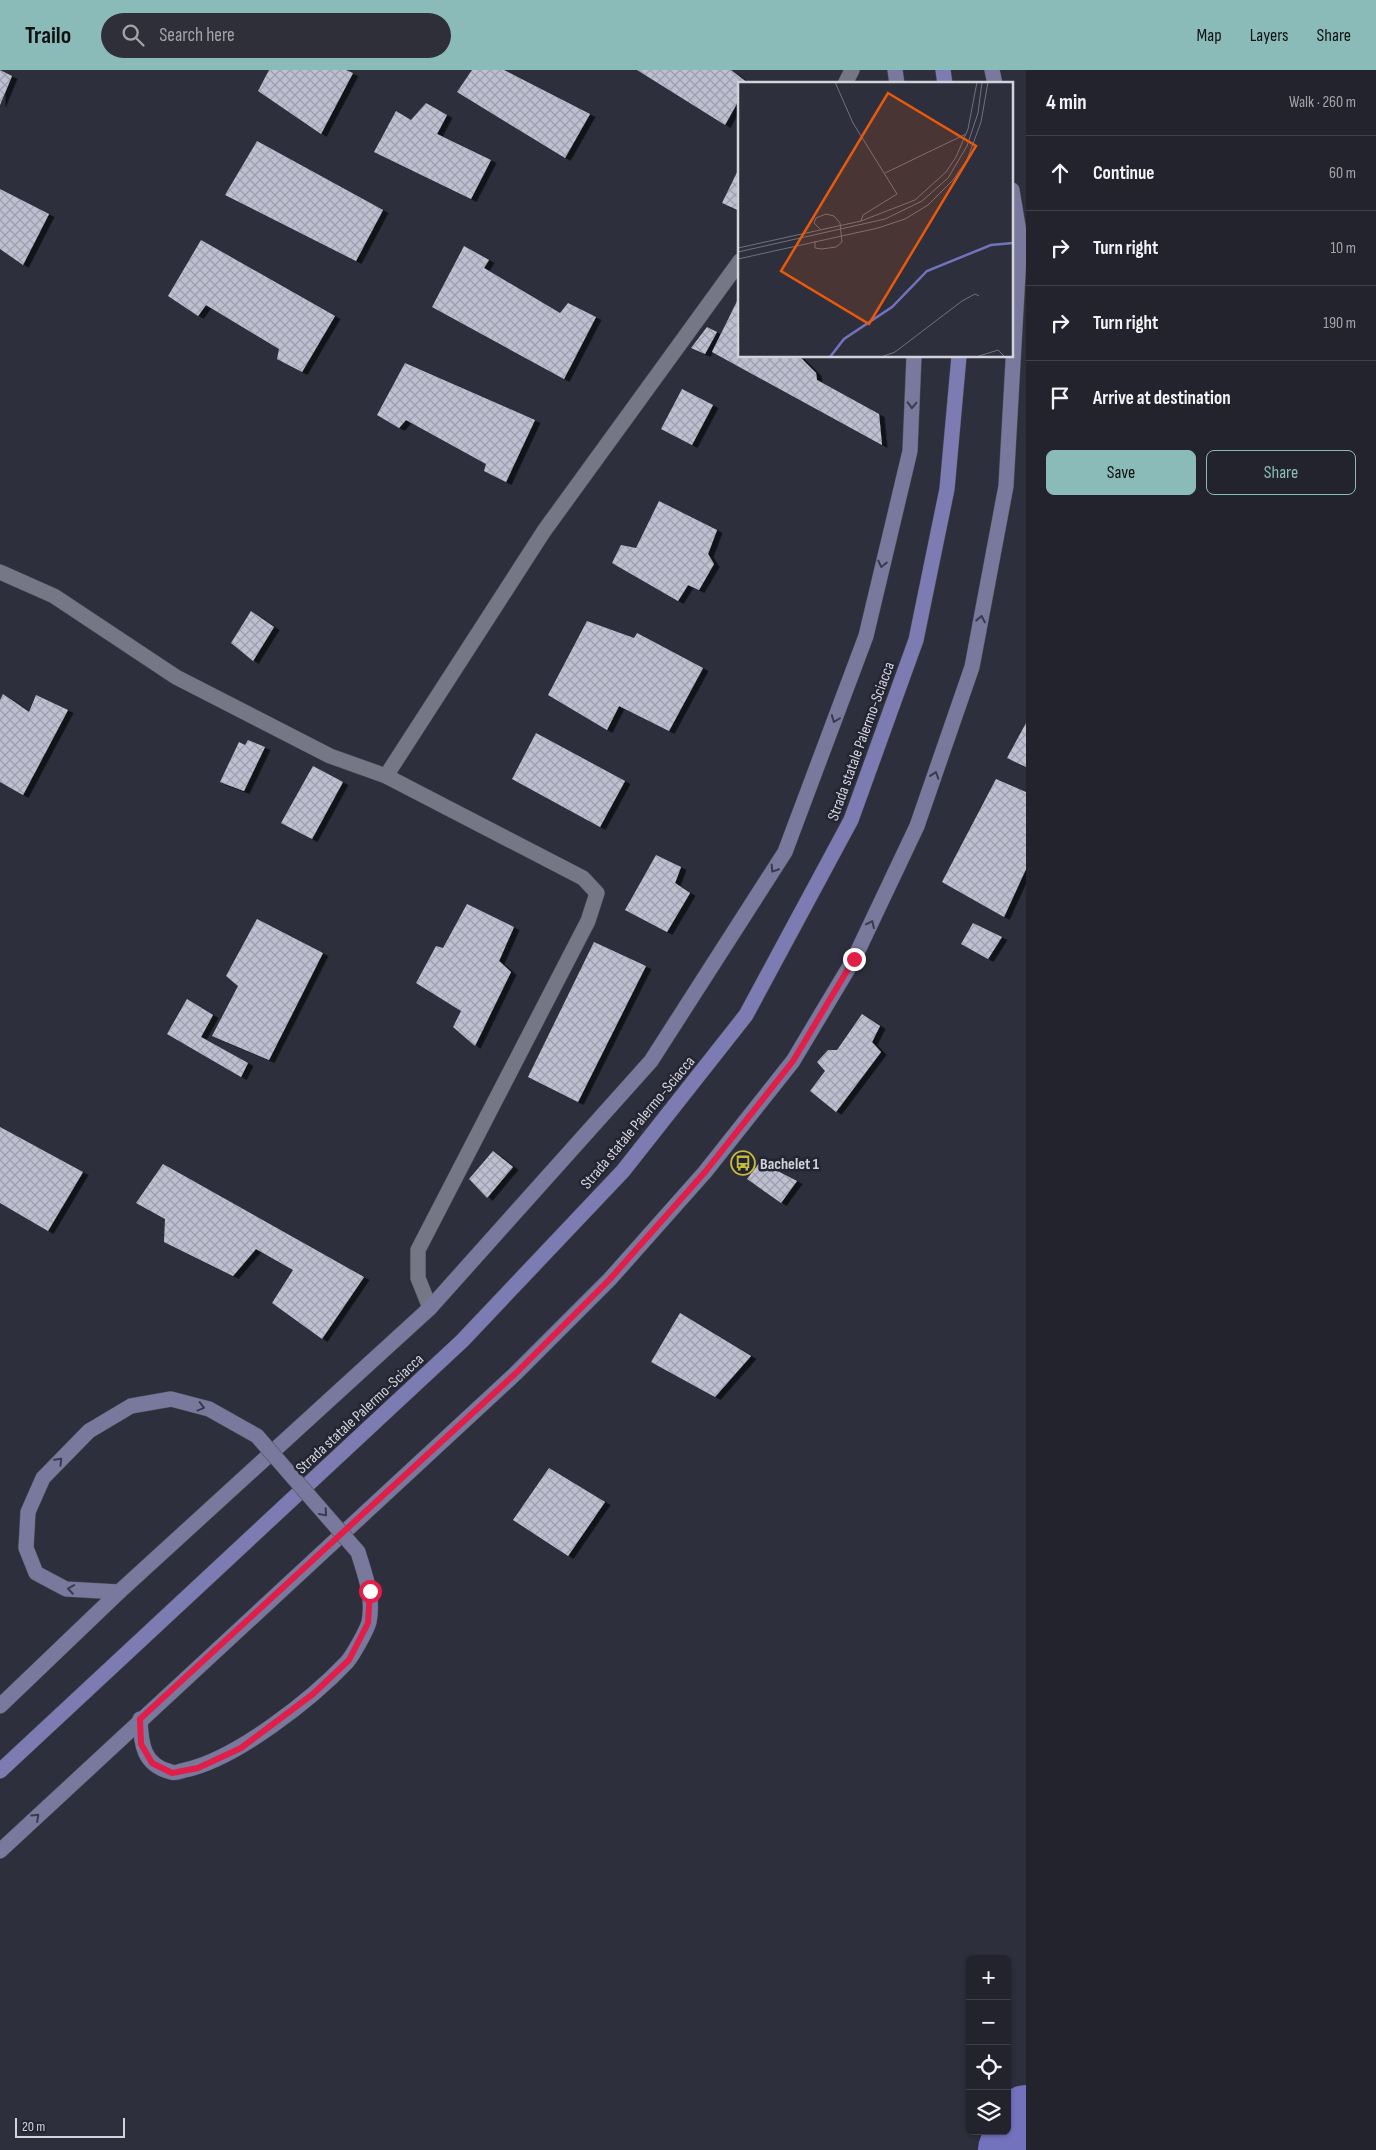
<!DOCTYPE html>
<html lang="en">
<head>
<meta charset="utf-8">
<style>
  body { margin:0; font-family:"Sofia Sans Condensed",sans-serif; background:#2e2f39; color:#f1f3f6 }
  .controls { position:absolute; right:15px; bottom:15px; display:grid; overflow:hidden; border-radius:8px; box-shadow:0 1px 4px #0004 }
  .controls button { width:45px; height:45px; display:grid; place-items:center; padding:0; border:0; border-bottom:1px solid #3f4049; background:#22232d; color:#f1f3f6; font:25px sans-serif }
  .scale { position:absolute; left:15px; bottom:12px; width:110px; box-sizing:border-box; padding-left:5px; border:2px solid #d3d3dc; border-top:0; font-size:14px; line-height:18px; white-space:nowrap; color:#d3d3dc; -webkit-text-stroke:4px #242532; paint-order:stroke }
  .stop { position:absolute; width:15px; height:15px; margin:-11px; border:4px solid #e11d48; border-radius:50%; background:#fff }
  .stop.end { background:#e11d48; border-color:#fff; box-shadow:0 1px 5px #0008 }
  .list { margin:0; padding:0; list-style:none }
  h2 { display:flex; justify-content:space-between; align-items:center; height:65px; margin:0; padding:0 20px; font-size:21px }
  h2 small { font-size:16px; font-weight:400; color:#a2a4aa }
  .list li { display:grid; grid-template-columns:32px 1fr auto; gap:15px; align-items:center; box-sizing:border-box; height:75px; padding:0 20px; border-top:1px solid #3f4049 }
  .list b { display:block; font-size:19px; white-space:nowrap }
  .list em { font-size:16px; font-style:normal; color:#a2a4aa }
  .actions { display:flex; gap:10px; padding:15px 20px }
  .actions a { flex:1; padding:11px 0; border:1px solid #8bbbb9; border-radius:8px; text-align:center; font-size:18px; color:#8bbbb9 }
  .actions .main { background:#8bbbb9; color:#111 }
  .icon { flex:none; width:28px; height:28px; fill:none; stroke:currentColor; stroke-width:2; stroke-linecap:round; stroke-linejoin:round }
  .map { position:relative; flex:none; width:1026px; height:2080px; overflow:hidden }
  header { display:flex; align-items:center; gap:30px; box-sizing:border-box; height:70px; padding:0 25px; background:#8bbbb9; color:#111 }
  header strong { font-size:24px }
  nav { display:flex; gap:28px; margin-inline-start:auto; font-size:18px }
  .search { width:350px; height:45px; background:#2e2f39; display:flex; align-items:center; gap:12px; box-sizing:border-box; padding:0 18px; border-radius:28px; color:#a2a4aa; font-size:19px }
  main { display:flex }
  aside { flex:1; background:#22232d }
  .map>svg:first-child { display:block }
</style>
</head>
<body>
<header>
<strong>Trailo</strong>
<div class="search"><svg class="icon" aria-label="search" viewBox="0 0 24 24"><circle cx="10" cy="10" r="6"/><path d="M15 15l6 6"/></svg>Search here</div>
<nav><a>Map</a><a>Layers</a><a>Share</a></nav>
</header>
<main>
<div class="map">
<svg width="1026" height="2080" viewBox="0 0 1026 2080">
  <defs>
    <pattern id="building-cross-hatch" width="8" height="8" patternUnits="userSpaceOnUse" patternTransform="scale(1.25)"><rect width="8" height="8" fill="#bebfd0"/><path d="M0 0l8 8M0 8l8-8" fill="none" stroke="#9e9fac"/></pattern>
    <filter id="shadow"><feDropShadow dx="5.5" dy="3" stdDeviation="0" flood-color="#0009"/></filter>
  </defs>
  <rect width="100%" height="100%" fill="#2e2f3c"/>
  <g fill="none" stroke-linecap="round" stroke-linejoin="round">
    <path stroke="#7372bc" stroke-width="66" d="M1011,2080L1026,2048"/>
  </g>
  <g fill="url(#building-cross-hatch)" filter="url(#shadow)">
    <path d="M0,0L12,6L0,35Z"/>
    <path d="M269,0H346L353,3L321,64L258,21Z"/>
    <path d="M472,0H504L590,44L565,88L457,22Z"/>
    <path d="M637,0H731L749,14H740V28L725,55Z"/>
    <path d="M426,33L447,45L437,64L491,90L471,129L374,82L396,41L411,50Z"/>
    <path d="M257,71L383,140L356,191L225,125Z"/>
    <path d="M740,96V141L722,133Z"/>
    <path d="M0,119L49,144L23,195L0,179Z"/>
    <path d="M201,170L335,246L302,302L277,289L279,279L206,235L198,246L168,226Z"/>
    <path d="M464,176L489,190L484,198L560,243L568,233L596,247L564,309L432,237Z"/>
    <path d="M740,225V286H799L816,303L817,310L879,344L882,375L712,282Z"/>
    <path d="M707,257L717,262L705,284L691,278Z"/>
    <path d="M405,293L535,350L506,412L484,401L486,394L406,350L399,358L377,345Z"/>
    <path d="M682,319L713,335L692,375L661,359Z"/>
    <path d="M659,431L717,460L708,484L714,494L699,520L688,515L678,531L612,493L621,475L636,478Z"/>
    <path d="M251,541L274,557L253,591L231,573Z"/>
    <path d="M587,551L634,568L637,563L703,598L669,661L619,636L607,660L548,625Z"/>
    <path d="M3,624L29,642L36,625L68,640L23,725L0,712V630Z"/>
    <path d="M1026,653V697L1007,688Z"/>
    <path d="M536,663L625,711L600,757L512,709Z"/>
    <path d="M248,670L265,677L244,721L220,712L239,672L245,675Z"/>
    <path d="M313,696L343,712L312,769L281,753Z"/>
    <path d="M996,709L1026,722V799L1004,847L942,812Z"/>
    <path d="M656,785L681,797L675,813L690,823L667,862L625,840Z"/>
    <path d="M467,834L514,857L499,891L511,902L475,976L453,957L461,941L416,913L436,876L443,878Z"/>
    <path d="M257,849L323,883L269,990L212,966L238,916L226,906Z"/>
    <path d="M973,853L1002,867L988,889L961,874Z"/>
    <path d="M594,872L646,896L578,1032L528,1007Z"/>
    <path d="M187,929L213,945L201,967L248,993L241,1007L167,964Z"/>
    <path d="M862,944L880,956L872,972L881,982L836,1042L810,1021L825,1001L817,992L828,980H837Z"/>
    <path d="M0,1057L83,1102L48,1161L0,1133Z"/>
    <path d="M493,1081L513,1097L487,1128L469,1109Z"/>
    <path d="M760,1092L797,1111L781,1133L747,1109Z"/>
    <path d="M163,1094L364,1207L322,1269L272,1233L293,1200L256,1179L233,1206L164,1172L165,1149L136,1133Z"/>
    <path d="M680,1243L751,1286L715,1327L651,1292Z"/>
    <path d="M549,1398L605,1432L568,1486L513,1450Z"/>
  </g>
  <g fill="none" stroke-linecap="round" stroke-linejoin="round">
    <g stroke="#4b4c57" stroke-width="16">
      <g id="minor">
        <path d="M845,14L852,0"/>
        <path d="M0,502L54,526L176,607L330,686L386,706L583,808L597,823L588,851L418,1180V1208L430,1238"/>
        <path d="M386,706L544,461L740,191"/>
      </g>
    </g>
    <g stroke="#4b4c57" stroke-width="16">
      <g id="secondary">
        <path d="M895,0L897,14"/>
        <path d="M992,0L995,14"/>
        <path d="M119,1522L66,1519L36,1503L26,1478L28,1442L43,1408L89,1361L131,1336L171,1329L209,1339L257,1366"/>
        <path d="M0,1636L119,1522L430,1238L651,991L785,782L866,566L910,381L914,286"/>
        <path d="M140,1649C141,1674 143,1695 171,1702C175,1704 181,1701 185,1700C236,1689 311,1630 347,1592C353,1585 367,1560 369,1552C374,1527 365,1505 358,1482"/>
        <path d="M0,1781L515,1304L610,1209L705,1102L793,991L854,889L917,756L972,597L1006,416L1020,168L1012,120"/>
      </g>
    </g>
    <g stroke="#4b4c57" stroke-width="16">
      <g id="primary">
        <path d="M943,0L945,14"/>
        <path d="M0,1701L462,1271L623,1101L746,945L851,750L916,570L947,419L959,286"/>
      </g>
    </g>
    <use href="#minor" stroke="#757686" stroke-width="15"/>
    <use href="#secondary" stroke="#78799c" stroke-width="15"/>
    <use href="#primary" stroke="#7c7bb2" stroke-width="15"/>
    <g stroke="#4b4c57" stroke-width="16" stroke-linecap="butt">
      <path id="secondary-bridge" d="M257,1366L358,1482"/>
    </g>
    <use href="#secondary-bridge" stroke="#78799c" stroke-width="15"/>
  </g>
  <defs><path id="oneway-chevron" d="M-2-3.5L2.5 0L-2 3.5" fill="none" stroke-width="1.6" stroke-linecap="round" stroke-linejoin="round" transform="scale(1.25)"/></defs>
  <g stroke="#393a4c">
    <use href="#oneway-chevron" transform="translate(912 335) rotate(92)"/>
    <use href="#oneway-chevron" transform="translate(882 494) rotate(103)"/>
    <use href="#oneway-chevron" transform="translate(981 549) rotate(-79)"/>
    <use href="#oneway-chevron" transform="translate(835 649) rotate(111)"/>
    <use href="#oneway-chevron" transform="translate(935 705) rotate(-71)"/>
    <use href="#oneway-chevron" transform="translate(774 799) rotate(123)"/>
    <use href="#oneway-chevron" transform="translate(871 854) rotate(-65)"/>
    <use href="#oneway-chevron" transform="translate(201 1337) rotate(15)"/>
    <use href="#oneway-chevron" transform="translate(59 1391) rotate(-46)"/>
    <use href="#oneway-chevron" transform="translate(324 1443) rotate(49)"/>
    <use href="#oneway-chevron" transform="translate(71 1519) rotate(-171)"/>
    <use href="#oneway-chevron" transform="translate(36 1747) rotate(-43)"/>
  </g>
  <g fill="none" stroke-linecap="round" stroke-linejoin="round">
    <path stroke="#e11d48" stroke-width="6" d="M370,1521L368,1553L349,1590L313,1624L241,1678L198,1698L172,1703L152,1693L141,1674L140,1649L515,1304L610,1209L705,1102L793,991L854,889"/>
  </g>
  <defs>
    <g id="bus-ring" transform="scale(1.25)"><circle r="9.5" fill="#242532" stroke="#c8bb3b" stroke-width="1.5"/><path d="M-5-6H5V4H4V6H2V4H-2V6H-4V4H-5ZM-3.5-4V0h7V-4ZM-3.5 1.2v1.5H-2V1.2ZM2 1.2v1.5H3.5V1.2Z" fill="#c8bb3b"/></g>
  </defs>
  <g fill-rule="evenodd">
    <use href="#bus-ring" x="743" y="1093"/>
  </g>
  <g text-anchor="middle" stroke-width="5" stroke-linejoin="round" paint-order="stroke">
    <g font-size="16" fill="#d3d3dc" stroke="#242532">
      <text transform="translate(860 671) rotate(-70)" y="6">Strada statale Palermo-Sciacca</text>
      <text transform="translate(637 1052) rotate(-50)" y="6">Strada statale Palermo-Sciacca</text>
      <text transform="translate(359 1343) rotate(-43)" y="6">Strada statale Palermo-Sciacca</text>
    </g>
    <g font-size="16" font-weight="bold" fill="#d3d3dc" stroke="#242532" text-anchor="start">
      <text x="760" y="1099">Bachelet 1</text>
    </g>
  </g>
  <g transform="translate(738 12)">
    <rect width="275" height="275" fill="#2e2f3c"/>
    <path fill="none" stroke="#7372bc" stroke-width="2.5" d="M92,275L106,257L154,225L189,189L253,163L275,161"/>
    <path fill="none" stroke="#70717c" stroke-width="1" d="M97,0L115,41L159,112L125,133L123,139M147,91L228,52M77,159V166L84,167L98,165L104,160L102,141L96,134L88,132L78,136L76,141L82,147M0,166L123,139L177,118L208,90L218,75L230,47L239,0M0,170L147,137L184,119L210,96L229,64L240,31L244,0M0,177L140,146L167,137L190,123L215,98L229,78L243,40L250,0M143,275L157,270L224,219L237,212L241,214M238,275L260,268L267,275"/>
    <path fill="#e8590c" fill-opacity="0.15" stroke="#e8590c" stroke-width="2.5" d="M150,11L238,64L131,242L43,189Z"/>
    <rect width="275" height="275" fill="none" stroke="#d3d3dc" stroke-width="2.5"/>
  </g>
</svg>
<div class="controls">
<button>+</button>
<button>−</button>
<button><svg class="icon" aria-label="locate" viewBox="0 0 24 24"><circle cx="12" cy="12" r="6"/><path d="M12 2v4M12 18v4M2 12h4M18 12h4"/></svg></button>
<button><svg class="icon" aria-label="layers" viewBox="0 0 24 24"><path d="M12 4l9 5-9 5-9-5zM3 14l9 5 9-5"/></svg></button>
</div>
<div class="scale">20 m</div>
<div class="stop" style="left:370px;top:1521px"></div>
<div class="stop end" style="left:854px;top:889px"></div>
</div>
<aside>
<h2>4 min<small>Walk · 260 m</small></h2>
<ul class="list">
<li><svg class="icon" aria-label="ahead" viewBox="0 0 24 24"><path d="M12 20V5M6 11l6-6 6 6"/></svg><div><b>Continue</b></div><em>60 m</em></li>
<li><svg class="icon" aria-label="right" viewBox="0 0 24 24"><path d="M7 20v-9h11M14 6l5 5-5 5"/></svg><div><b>Turn right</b></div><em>10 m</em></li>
<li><svg class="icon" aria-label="right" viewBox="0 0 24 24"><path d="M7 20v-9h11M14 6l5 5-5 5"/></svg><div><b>Turn right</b></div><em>190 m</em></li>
<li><svg class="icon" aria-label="arrive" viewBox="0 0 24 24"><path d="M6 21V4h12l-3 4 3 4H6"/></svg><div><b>Arrive at destination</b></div></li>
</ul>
<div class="actions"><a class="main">Save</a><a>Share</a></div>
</aside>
</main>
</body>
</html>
